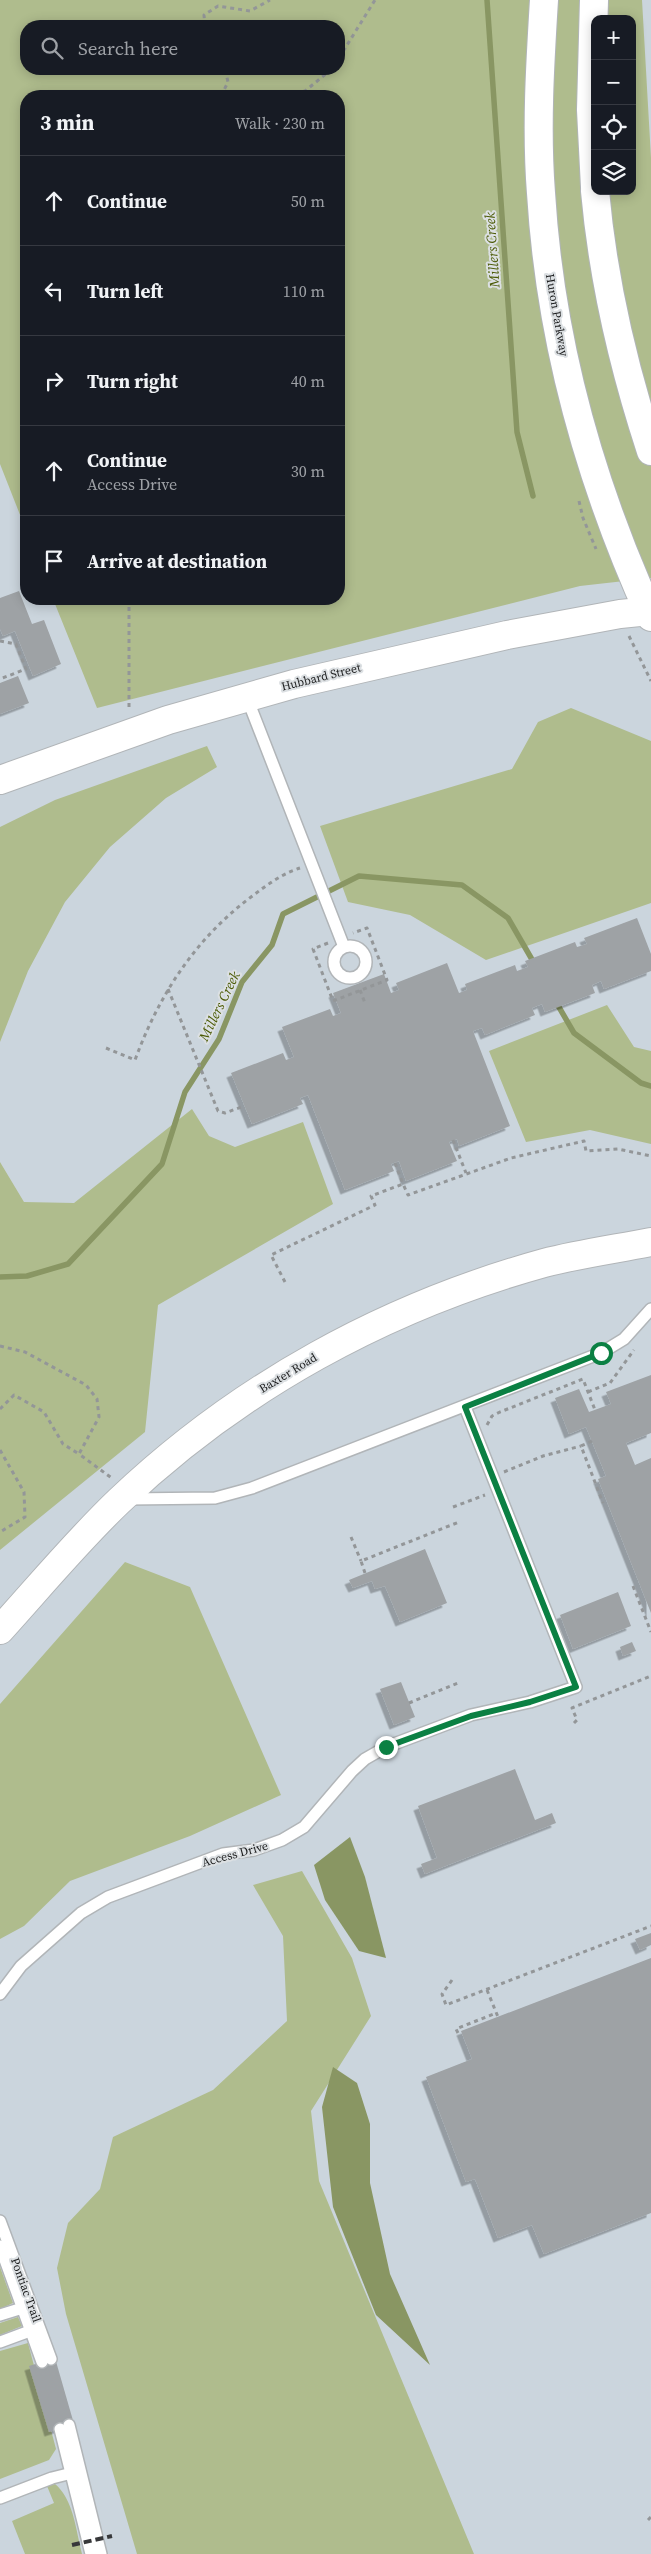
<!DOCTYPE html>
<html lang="en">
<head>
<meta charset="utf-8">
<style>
  body { margin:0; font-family:"Source Serif 4",serif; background:#242831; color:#f1f3f6 }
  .controls { position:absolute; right:15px; top:15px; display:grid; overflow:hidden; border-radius:10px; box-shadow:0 2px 12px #0003 }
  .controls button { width:45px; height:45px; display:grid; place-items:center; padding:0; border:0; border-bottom:1px solid #363941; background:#171b24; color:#f1f3f6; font:25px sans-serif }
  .stop { position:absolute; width:15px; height:15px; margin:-11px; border:4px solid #0b8043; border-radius:50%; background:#fff }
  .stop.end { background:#0b8043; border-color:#fff; box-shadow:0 1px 5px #0008 }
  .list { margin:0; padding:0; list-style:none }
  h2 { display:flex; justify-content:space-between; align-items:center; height:65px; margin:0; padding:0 20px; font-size:21px }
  h2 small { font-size:16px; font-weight:400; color:#9ea1a6 }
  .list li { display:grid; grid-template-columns:32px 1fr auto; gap:15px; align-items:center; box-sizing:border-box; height:90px; padding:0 20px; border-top:1px solid #363941 }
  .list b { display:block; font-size:19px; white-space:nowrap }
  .list p { margin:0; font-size:16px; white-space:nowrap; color:#9ea1a6 }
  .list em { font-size:16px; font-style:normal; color:#9ea1a6 }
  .icon { flex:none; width:28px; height:28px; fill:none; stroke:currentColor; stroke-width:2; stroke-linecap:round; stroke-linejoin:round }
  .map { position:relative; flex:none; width:651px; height:2554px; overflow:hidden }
  .search { position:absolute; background:#171b24; box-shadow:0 2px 12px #0003; left:20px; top:20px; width:325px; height:55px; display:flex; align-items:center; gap:12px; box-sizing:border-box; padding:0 18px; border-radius:20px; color:#9ea1a6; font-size:19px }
  .panel { position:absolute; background:#171b24; box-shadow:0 2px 12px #0003; left:20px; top:90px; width:325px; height:515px; border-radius:20px }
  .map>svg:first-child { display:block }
</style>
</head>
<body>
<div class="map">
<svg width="651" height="2554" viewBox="0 0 651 2554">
  <defs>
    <filter id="shadow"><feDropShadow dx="-4.5" dy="4.5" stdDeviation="0" flood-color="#0004"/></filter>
  </defs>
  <rect width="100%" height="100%" fill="#dce0e3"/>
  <path fill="#cbd5dd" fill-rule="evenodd" d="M0,0H651V2554H0ZM595,19H632V191H595ZM26,26H339V69H26ZM26,96H339V599H26Z"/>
  <g fill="#afbc8d" fill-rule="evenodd">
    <path d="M0,0H642L651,158V578L580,586L97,708L53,599H339V96H26V530L0,464ZM595,19H632V191H595ZM26,26H339V69H26Z"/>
    <path d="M571,708L651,741V903L486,960L410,915L348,902L320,826L512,769L538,722Z"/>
    <path d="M207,746L217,767L166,798L110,847L65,902L28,971L0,1042V827L55,800Z"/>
    <path d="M607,1005L634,1047L651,1051V1144L590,1130L526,1142L489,1051Z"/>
    <path d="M192,1109L209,1136L235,1147L303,1122L333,1204L158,1305L145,1432L0,1550V1162L24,1202L74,1203Z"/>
    <path d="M125,1562L190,1587L281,1795L190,1836L70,1881L24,1926L0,1939V1704Z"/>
    <path d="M302,1871L352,1958L371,2016L311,2111L319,2181L474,2554H137L66,2314L57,2268L68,2223L100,2189L113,2137L213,2090L287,2021L283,1936L253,1885Z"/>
    <path d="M0,2267L13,2303L0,2309Z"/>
    <path d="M18,2317L22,2326L0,2335V2323Z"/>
    <path d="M28,2343L56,2449L49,2460L0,2479V2351Z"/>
    <path d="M55,2484C74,2500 76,2531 82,2554H25L12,2521L54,2503L47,2486Z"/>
  </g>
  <g fill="#899663">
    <path d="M350,1837L365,1877L386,1958L359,1951L325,1900L314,1865Z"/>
    <path d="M333,2067L357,2083L370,2124V2183L390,2274L430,2365L376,2315L333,2207L322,2107Z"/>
  </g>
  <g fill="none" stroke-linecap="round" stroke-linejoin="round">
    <g stroke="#899663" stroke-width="5.5">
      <path d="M487,0L517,432L533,496"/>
      <path d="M556,1002L574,1033L641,1083L651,1086"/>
      <path d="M0,1277L27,1276L68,1264L162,1164L185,1092L219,1039L242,982L272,945L283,914L359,876L462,885L508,918L534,963"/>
    </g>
  </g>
  <g fill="#9ea2a5" filter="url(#shadow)">
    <path d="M19,591L32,624L44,620L61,664L33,676L15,631L3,636L0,629V598Z"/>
    <path d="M18,676L29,703L0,714V683Z"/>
    <path d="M637,918L651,954V971L604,989L601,981L592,985L595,993L545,1012L542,1004L532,1008L535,1015L485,1035L482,1028L473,1031L510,1126L459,1146L457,1139L449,1142L457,1161L406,1181L399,1161L391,1164L394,1171L345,1190L308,1095L300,1098L303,1104L252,1124L231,1073L283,1053L286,1060L294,1057L282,1027L330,1009L333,1016L341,1013L333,993L384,974L391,993L399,990L396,983L447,963L459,993L467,990L465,984L515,965L517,971L528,967L525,961L575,942L577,947L587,944L584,938Z"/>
    <path d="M651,1375V1433L626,1443L635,1465L651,1458V1613L598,1479L606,1476L586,1427L569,1434L555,1398L579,1389L589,1412L611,1404L606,1392Z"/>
    <path d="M425,1549L447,1603L400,1622L385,1586L375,1589L372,1581L353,1588L349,1580Z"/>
    <path d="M618,1592L631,1626L573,1649L560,1615Z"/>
    <path d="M632,1642L636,1651L623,1656L620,1647Z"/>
    <path d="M401,1682L415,1717L394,1725L380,1689Z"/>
    <path d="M515,1769L535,1820L552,1813L556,1823L425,1874L421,1864L437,1858L418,1806Z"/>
    <path d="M651,1933V1945L640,1950L635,1939Z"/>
    <path d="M651,1958V2213L544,2254L532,2225L498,2238L475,2179L466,2182L426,2077L472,2059L461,2031Z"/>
    <path d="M55,2358L74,2424L49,2432L29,2366Z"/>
  </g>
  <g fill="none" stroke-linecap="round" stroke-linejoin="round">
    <g stroke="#b1b5b8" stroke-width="14">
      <g id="lane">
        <path d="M247,698L344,947"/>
        <circle cx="350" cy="962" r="16"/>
        <path d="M127,1499L215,1498L252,1488L601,1353L624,1339L651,1309"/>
        <path d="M0,1994L21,1966L81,1913L108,1897L223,1854L254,1850L282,1840L304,1827L352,1771L365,1759L386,1747L471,1715L530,1702L576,1687L465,1407"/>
        <path d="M0,2221L51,2359"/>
        <path d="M0,2246L42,2362"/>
        <path d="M0,2315L29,2306"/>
        <path d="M0,2342L38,2328"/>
        <path d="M69,2425L101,2554"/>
        <path d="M60,2429L91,2554"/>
        <path d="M0,2498L52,2478L76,2472"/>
      </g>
    </g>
    <g stroke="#b1b5b8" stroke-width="30">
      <g id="secondary">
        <path d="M544,0C540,64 536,129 541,193C550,340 590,483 651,617"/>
        <path d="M594,0L591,110L595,187"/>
        <path d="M595,191C603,280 623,366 651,451"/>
        <path d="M0,780L168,720L294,684L507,635L620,614L651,611"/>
        <path d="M0,1630C39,1587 77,1541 119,1501C239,1387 385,1307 544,1263C579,1254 615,1249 651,1242"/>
      </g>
    </g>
    <g stroke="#939698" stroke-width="3" stroke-dasharray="4 4" stroke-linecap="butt">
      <path d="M205,26L204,15L218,6L250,11L270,0"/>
      <path d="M339,58L375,0"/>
      <path d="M221,96L228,82L225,69"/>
      <path d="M288,96L305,91L332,69"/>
      <path d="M579,501L583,518L596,549"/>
      <path d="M129,599V710"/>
      <path d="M629,636L651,681"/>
      <path d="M0,641L16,644L26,669L0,679"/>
      <path d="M328,943L313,949L333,1001L387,980L367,928L353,933"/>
      <path d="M168,989L218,1111L225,1113L244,1106"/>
      <path d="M360,990L365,1003"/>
      <path d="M106,1048L135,1060C159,995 195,939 251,897C267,885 281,874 300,868"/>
      <path d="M453,1140L466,1173"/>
      <path d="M395,1163L403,1184"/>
      <path d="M285,1282L271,1255L375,1205L371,1196L403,1184L408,1195L511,1158L584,1141L586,1151L618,1149L651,1156"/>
      <path d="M0,1346L25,1352L86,1385L97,1399L99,1417L79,1454L113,1479"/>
      <path d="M588,1392L610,1383L634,1350"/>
      <path d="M0,1409L14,1395L44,1412L63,1444L79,1454"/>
      <path d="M487,1425L492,1416L500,1412L583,1379L595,1410"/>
      <path d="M592,1441L581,1446L603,1503"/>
      <path d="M0,1450L24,1492L25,1517L0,1532"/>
      <path d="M504,1472L543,1456L581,1446"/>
      <path d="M453,1507L485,1495"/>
      <path d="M351,1537L361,1561"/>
      <path d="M365,1573L361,1561L459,1522"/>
      <path d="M633,1586L651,1632"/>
      <path d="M409,1703L458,1683"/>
      <path d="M574,1723L577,1720L572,1708L651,1676"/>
      <path d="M452,1980L442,1994L446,2005L651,1926"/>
      <path d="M487,1990L498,2017"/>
      <path d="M458,2033L456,2029L496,2013"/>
      <path d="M648,2520L651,2517"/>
    </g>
    <use href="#lane" stroke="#fff" stroke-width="11"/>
    <use href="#secondary" stroke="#fff" stroke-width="28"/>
    <path stroke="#37383a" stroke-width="4" stroke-dasharray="8 4" stroke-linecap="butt" d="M72,2545L112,2536"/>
  </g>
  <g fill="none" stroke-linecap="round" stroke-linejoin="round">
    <path stroke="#0b8043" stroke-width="6" d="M386,1747L471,1716L530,1702L576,1687L465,1407L601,1353"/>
  </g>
  <g text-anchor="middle" stroke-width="4" stroke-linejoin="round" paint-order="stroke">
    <g font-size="12" fill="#1d1e1f" stroke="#dce0e3">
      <text transform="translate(557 315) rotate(80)" y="4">Huron Parkway</text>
      <text transform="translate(321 677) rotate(-14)" y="4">Hubbard Street</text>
      <text transform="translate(288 1373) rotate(-31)" y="4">Baxter Road</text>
      <text transform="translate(235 1854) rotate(-15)" y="4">Access Drive</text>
      <text transform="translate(26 2290) rotate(70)" y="4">Pontiac Trail</text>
    </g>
    <g font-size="14" font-style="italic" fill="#4b5a04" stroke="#dce0e3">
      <text transform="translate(492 250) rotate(-94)" y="5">Millers Creek</text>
      <text transform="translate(219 1006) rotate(-64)" y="5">Millers Creek</text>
    </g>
  </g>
</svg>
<div class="controls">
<button>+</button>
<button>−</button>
<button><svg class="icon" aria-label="locate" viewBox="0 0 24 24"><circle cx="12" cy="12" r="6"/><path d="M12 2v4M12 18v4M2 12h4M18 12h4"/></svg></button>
<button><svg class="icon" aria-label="layers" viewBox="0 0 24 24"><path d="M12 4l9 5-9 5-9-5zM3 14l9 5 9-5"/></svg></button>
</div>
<div class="stop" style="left:601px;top:1353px"></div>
<div class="stop end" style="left:386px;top:1747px"></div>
<div class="search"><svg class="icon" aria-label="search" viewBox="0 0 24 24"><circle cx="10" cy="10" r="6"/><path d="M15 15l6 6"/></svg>Search here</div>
<section class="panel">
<h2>3 min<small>Walk · 230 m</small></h2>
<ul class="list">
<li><svg class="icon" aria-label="ahead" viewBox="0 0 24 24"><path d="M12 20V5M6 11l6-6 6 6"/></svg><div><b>Continue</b></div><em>50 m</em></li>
<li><svg class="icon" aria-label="left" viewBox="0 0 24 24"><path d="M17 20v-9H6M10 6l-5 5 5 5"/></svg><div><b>Turn left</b></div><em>110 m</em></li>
<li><svg class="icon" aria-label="right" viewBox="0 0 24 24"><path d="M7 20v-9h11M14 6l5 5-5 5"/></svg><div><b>Turn right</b></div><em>40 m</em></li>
<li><svg class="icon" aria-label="ahead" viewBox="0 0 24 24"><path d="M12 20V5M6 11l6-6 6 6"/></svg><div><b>Continue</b><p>Access Drive</p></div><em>30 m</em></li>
<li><svg class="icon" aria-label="arrive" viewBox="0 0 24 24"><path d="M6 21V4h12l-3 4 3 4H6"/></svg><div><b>Arrive at destination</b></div></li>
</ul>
</section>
</div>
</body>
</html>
